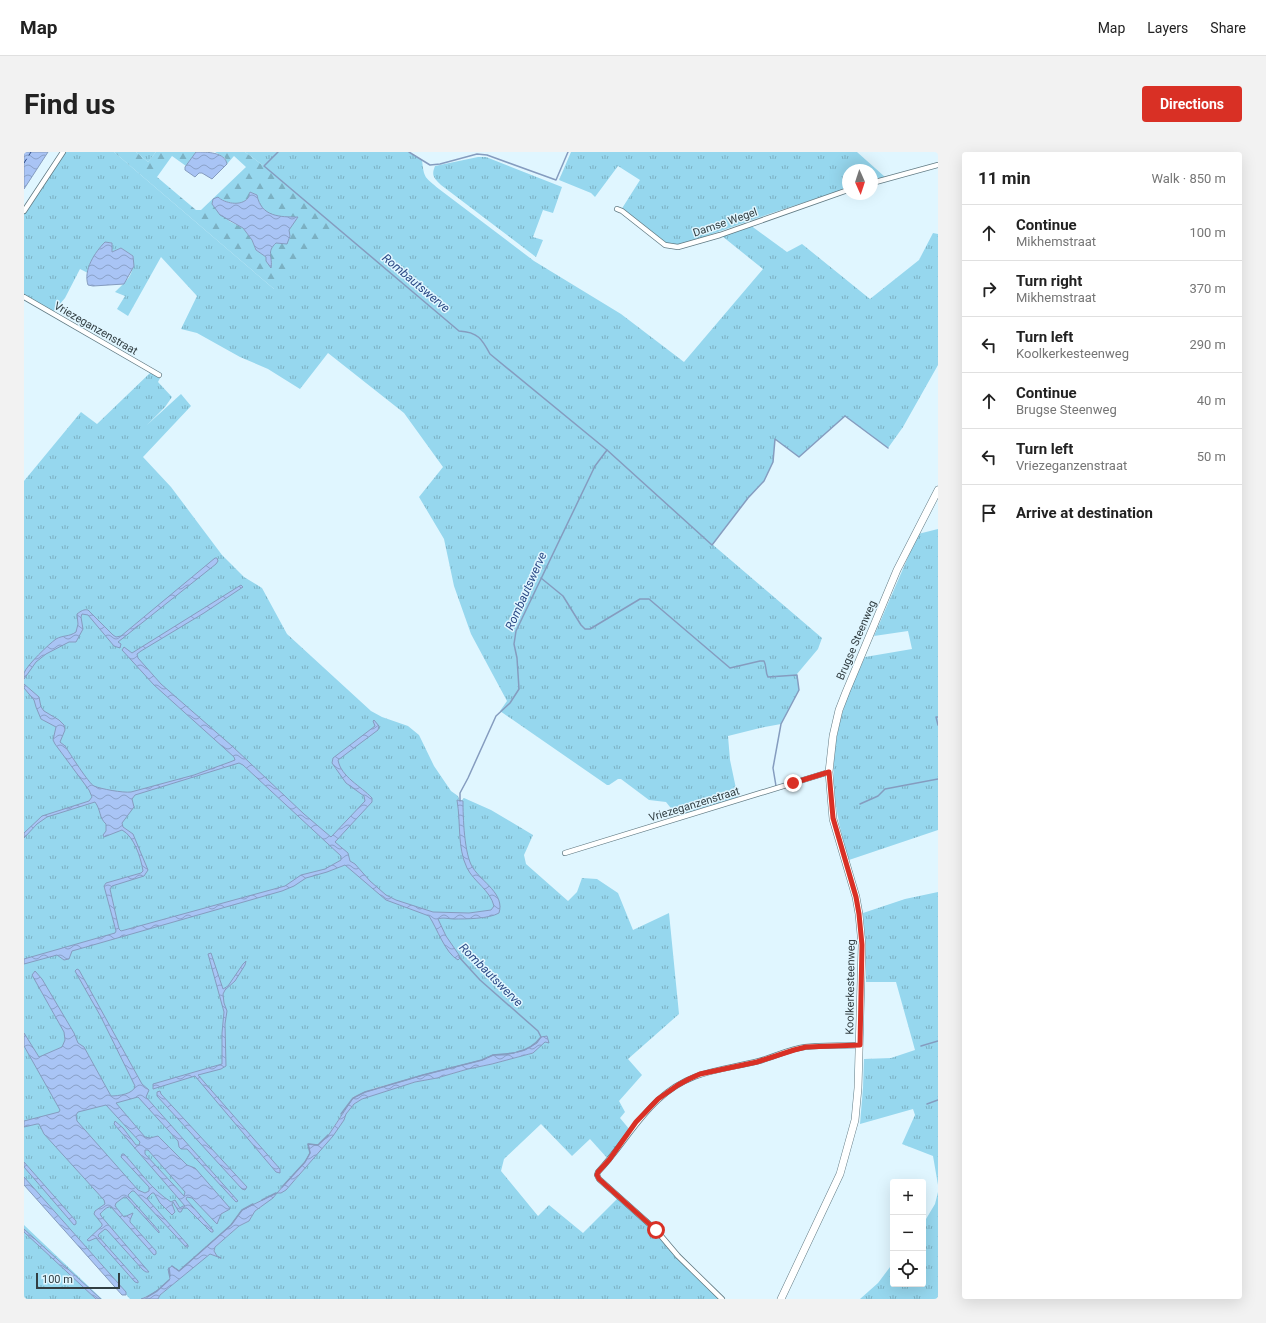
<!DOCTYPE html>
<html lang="en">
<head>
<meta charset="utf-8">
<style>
  body { margin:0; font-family:Roboto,sans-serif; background:#f2f2f2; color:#222 }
  .controls { position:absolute; right:12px; bottom:12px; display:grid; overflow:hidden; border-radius:4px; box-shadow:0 4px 16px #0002 }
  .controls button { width:36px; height:36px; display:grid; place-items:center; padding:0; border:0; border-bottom:1px solid #e0e0e0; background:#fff; color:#222; font:20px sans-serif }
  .compass { position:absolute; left:818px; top:12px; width:36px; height:36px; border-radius:50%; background:#fff; box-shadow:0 4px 16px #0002; rotate:177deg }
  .scale { position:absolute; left:12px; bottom:10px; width:84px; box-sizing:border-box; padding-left:4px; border:2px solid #323e42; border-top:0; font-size:11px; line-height:14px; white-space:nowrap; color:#323e42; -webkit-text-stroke:3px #e0f6ff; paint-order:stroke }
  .stop { position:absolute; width:12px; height:12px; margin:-9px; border:3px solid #d93025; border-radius:50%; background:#fff }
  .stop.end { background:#d93025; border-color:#fff; box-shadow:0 1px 4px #0008 }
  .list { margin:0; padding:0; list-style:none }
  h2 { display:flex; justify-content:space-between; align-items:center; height:52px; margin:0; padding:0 16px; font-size:17px }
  h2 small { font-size:13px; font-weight:400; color:#767676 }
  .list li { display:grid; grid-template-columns:26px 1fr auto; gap:12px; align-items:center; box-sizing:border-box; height:56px; padding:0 16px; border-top:1px solid #e0e0e0 }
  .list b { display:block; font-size:15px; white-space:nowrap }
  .list p { margin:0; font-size:13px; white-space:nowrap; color:#767676 }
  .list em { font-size:13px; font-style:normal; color:#767676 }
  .icon { flex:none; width:22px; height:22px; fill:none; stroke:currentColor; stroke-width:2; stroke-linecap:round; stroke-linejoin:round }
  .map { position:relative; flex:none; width:914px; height:1147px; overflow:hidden; border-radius:4px }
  header { display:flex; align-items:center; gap:24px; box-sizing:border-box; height:56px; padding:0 20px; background:#fff; border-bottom:1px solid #e0e0e0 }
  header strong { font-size:19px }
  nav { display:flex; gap:22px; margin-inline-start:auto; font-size:14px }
  .intro { display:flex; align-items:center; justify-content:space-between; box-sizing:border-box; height:96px; padding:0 24px }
  h1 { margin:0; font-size:28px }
  .button { padding:10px 18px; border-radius:4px; background:#d93025; color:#fff; font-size:14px; font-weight:700 }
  main { display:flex; gap:24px; padding:0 24px }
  aside { flex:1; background:#fff; border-radius:4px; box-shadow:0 4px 16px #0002 }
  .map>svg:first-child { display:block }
</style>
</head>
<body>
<header>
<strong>Map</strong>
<nav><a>Map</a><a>Layers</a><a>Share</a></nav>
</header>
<div class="intro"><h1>Find us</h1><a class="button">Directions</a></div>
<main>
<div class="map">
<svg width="914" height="1147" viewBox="0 0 914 1147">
  <defs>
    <pattern id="grass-tufts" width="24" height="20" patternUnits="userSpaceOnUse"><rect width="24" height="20" fill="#96d7ee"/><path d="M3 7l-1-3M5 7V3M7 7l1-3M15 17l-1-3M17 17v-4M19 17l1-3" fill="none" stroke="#7bb0c2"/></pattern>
    <pattern id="forest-firs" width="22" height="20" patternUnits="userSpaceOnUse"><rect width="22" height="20" fill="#96d7ee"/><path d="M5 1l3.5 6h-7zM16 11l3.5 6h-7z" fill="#7bb0c2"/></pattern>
    <pattern id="water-waves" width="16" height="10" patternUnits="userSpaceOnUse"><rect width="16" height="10" fill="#a9c4f5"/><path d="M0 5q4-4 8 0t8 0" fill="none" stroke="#8aa1c8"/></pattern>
  </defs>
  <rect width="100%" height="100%" fill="#e0f6ff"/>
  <g fill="url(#grass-tufts)" fill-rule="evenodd">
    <path d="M41,0H90L250,137L240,14L221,0H385L398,8C400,27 401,25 415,37L510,109L597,162L660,210L739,117L698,84L726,73L763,100L778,92L846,147L895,108L909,81L914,82V213L879,275L864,296L821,264L775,305L751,287L749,310L740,329L724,346L688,392L798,486L794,497L773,522L775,538L757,572L736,576L704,584L706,608L714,646L658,664L650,660L642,650L625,648L597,627H594L585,633H583L476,559L483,549L447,482L430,434L420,387L395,345L419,315L380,261L304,201L276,237L244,217L216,205L173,181L157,177L173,144L137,105L104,164L93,157L101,144L91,140C103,128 111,123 109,104L97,96L88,100V91L85,90C72,98 68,106 64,121L56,117L41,146L29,160L0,143V62Z"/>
    <path d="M112,0H132L124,10Z"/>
    <path d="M547,0H833L861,25L848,29V18H824V36L745,62L654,94L641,91L597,58L616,28L594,14L571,45L567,41L535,28Z"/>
    <path d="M454,5H462L538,35L529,61L519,58L509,85L519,88L512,105L417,33C410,26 407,24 411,14Z"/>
    <path d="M127,220L136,226L134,230L148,245L141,255L123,273L157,242L167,254L119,305L147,335L198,403L220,425L238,436L263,482L347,559L358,565L384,574L395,583L410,614L427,639L434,644L436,650L440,646L467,658L509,683L500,703L502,712L544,749L553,740L558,726L573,727L594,741L609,778L645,761L655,862L604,907L618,923L595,949L601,960L596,966L606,978L584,1007L566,987L548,1004L517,972L480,1007L477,1019L514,1064L525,1053L559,1081L594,1046L634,1083L652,1105L696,1147H134L136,1143L181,1105L186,1102L193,1104L190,1099L191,1095L215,1074L225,1069L231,1059L239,1053L218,1058L207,1073L133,1139L117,1147H106L0,1031V329L57,260L73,272ZM517,885L509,901L468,912L444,917L413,926L391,930L351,942L338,947L330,952L322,962L320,968L271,1028L253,1041L281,1010L286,1001L284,992L294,993L304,984L329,945L351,936L458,908L469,903H481L501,898L513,891Z"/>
    <path d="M914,377V678L825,708C809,657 803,611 819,559C824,541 833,523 841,505L888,497L884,479L850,484L894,382Z"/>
    <path d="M914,740V1033L909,1004L878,992L891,963L889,957L836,972L839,936L840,907L867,906L891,898L872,830H842V793L839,761L881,747Z"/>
    <path d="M914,1040V1147H836L854,1131L869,1111V1132H899V1072L911,1052Z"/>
    <path d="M0,1073L78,1147H0Z"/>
  </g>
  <path fill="url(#forest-firs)" fill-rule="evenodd" d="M90,0H112L124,10L132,0H172L162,14L148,4L133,25L172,58H177L222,15L210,4L203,12L201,6L191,0H221L240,14L311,74L250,137ZM226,40L233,43C237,65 255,65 274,65L265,78V88C255,91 244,92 246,105C247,109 248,111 247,115L242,109V105L232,98L228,88L219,76L205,69L194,45C201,51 217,55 224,46C225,45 225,42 226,40Z"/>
  <g fill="url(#water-waves)" stroke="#859cbf" fill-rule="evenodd">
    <path d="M0,0H24L0,37Z"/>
    <path d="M172,0C183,0 201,0 203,12L188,27L178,21H175L171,25L161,18V15Z"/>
    <path d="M226,40L233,43C237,65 256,65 274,65L265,78L266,84L263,92L252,91C242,100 249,105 247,116L242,109V105L232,98L228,88L219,76L196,63L188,52L189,47L194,45C200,51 217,55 224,46C225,45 225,42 226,40Z"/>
    <path d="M81,90L88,91V100L97,96L109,104L110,114L100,132L69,134L64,133C59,118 71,100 81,90Z"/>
    <path d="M191,406H193L194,409L192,412L94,490L97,492L96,496L90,494L64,463L58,462L57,465L59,477L52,490H45L22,502L12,510L0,527C0,526 0,522 0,521C3,513 25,492 32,487C39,483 45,485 52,480L54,472L53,462C57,459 60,457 64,458L89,483L92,485L97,484Z"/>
    <path d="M217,433L219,435L180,461L117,499L113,502L114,506L137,532L208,594L280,662L307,685L341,649L340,644L322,631L308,611L309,606L351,574L349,569L350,568L355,574L354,578L314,608C317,625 337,634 348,646V650L311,690L324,701L326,709L331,712L346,729L362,743L372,748L409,760L445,761L467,758L470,754C466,738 450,730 443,716C433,695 437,671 433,648L439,649C439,664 440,703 449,716C458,730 481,742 475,761C465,767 441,767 430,767C425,767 419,765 414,767L422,784L435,803L436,806L434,808C421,801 413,776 405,764L362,748L321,713L303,720L282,726L270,734L258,739L48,799L45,807L40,808L33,803L0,812V807L91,781L92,779L80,734L82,731L117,721L119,719C117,706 110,684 98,678L80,685L79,683L82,679V672C75,666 77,658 71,650L23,665L13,672L0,686V681L18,664L65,649L68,645L65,638L31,592L29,588L32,575L17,567L12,555L10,548L0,536V532L15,545L17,555L20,559L35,568L40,573L41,578L36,590L41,594C45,600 65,632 70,634C77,637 99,641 107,640L170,623L206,610L211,608L210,605L130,533L98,498L100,495L108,501ZM215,611L219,613L317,704V708L301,717L277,723L261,734L97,779L95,777L86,737L88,734L120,724L124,718L109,682L99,675L98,671L110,655L108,647L111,643Z"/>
    <path d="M187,801L199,837L204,834L219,812L222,809L221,813L211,829L201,838L199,842L200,851L203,859L201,872L202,914L197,917L174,923L256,1017V1021L252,1020L171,924L129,937V932L198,912V881L200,860L184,802Z"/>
    <path d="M53,817L55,818L118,932L125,938L122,945L214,1049L212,1050L163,997H157L155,995L154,989L114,945L92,951L121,985L126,986L134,984L163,1013L171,1016L205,1055L206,1057L197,1062L193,1072L168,1046L163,1045L162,1047L189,1078V1080H187L163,1056H159L157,1060H155L149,1050L148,1052L151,1060L148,1063L136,1051L130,1041H128L123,1046L125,1049L164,1093V1095H162L110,1039H108L104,1043L105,1045L135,1079V1081L102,1045H100L92,1051L91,1054L100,1065L109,1061L106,1068V1070L132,1099V1102L130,1103L87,1055C83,1054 79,1059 76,1062L77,1064L125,1120H122L119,1118L83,1078L81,1077L75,1082L74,1084L114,1129V1131L111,1130L72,1086L65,1089L63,1088L78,1074V1072L70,1062L71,1059L81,1052L80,1048L20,982L15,972H13L0,975V969L35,960L36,958L0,894V881L15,905L38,895L41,888L40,880L8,823L11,819L18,827L50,881L54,891L60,895L87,944C94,944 110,942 111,934L77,865L51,819ZM82,953L116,990L115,993H112L99,976L91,969L90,972L161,1054H159L156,1056L151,1048L147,1050C128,1038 115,1018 100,1002H98L97,1005L125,1035V1039L121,1041L114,1038L53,969L52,963L54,960ZM121,998H124L161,1040L160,1044L121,1002Z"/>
    <path d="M523,884L525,891L521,890L509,901L468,912L444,917L413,926L391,930L338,947L330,952L322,962L320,968L309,984L262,1038L257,1041H253L249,1046L231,1059L225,1069L215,1074L191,1095L190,1099L193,1104L197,1106L186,1102L136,1143L134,1147H117C129,1143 138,1135 146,1127L144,1117L148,1114L155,1119L207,1073L218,1058L253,1041L281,1010L286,1001L284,992L294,993L304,984L329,946L341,940L399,923L458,908L469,903H481L501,898L513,891L517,885Z"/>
    <path d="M136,939L137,942L223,1035L221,1038L218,1037L133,944V940Z"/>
    <path d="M0,1010L52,1069V1072L50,1073L0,1015Z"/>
    <path d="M0,1025L102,1140V1143H98L0,1033Z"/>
    <path d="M0,1077L77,1147H72L0,1080Z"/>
  </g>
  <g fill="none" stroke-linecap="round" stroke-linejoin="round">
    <g stroke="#859cbf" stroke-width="1.5">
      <path d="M254,0L240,14L435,179C454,180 458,187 466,202L583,298L688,393L724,346L740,329L749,310L751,287L775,305L821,264L864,296"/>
      <path d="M385,0L406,13L416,12L453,2L463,3L532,28L544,0"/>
      <path d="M517,426L539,444L557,473L561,477H566L616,447H625L706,516L736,509H740C743,515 741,520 744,525L773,523L775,538L757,572L749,616L752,634"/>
      <path d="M914,565H912L914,573"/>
      <path d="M436,649V641L444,626L472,564L486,551L495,537L493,506L490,492L492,479L571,314L583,298"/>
      <path d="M836,652L854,644L861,637L914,627"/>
      <path d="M435,805L456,828L514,879L517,885C511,893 503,898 493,900"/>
      <path d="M897,894L914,889"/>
      <path d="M903,952L914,948"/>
      <path d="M317,962L329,946L341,940L399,923L458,908L469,903L490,901"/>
      <path d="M258,1035L281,1010L286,1001L284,992L294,993L304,983"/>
      <path d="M238,1048L252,1041"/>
      <path d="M148,1114L155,1119L207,1073L218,1058L229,1052"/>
      <path d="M145,1116L146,1124"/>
      <path d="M123,1145L133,1139L145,1128"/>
    </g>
    <path stroke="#2d4b87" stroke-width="1" stroke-dasharray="5 4" stroke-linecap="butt" d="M0,11L7,0"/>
    <g stroke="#627b84" stroke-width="6">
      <g id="minor">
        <path d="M848,31L914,13"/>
        <path d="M593,57L598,59L641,93L654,95L696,83L824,38"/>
        <path d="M0,59L39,0"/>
        <path d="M0,145L135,223"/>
        <path d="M541,701L805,620"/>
        <path d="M698,1147L654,1104L632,1078L575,1027L573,1023L574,1020C596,997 611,969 634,948C666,918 696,919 735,909C750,905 765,897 781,895C799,893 818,894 836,893"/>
      </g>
    </g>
    <g stroke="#627b84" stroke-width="8">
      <path id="secondary" d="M757,1147L816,1022L831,968L834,936L838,793L835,762L832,745L809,667L805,620L809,584L815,558L822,540L873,418L914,338"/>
    </g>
    <use href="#minor" stroke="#fff" stroke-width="4.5"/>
    <use href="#secondary" stroke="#fff" stroke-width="7"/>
  </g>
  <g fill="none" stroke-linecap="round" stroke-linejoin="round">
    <path stroke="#d93025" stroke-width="5" d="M632,1078L575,1027L573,1023L574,1020L585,1008L612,970L634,947L654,933L665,927L676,922L733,910L770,898L782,895L836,893L838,793L835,762L832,745L809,666L805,620L769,631"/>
  </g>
  <g text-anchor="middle" stroke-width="3" stroke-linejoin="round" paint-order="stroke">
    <g font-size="11" fill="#323e42" stroke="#e0f6ff">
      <text transform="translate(701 70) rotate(-19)" y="4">Damse Wegel</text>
      <text transform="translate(72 176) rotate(30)" y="4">Vriezeganzenstraat</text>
      <text transform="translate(832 488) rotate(-67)" y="4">Brugse Steenweg</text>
      <text transform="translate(670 652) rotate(-17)" y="4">Vriezeganzenstraat</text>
      <text transform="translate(826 835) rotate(-89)" y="4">Koolkerkesteenweg</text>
    </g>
    <g font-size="12" font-style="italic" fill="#2d4b87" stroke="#e0f6ff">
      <text transform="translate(392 131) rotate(40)" y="4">Rombautswerve</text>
      <text transform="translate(502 439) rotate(-66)" y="4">Rombautswerve</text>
      <text transform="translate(467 823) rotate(45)" y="4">Rombautswerve</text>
    </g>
  </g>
</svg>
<div class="controls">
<button>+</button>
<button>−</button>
<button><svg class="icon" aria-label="locate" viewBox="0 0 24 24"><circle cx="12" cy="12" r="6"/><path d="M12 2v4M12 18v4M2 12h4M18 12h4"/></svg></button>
</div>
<svg class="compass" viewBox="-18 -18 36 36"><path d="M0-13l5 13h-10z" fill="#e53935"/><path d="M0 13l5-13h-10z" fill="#767676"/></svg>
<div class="scale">100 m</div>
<div class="stop" style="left:632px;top:1078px"></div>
<div class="stop end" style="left:769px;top:631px"></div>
</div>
<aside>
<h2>11 min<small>Walk · 850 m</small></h2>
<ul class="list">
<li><svg class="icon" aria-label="ahead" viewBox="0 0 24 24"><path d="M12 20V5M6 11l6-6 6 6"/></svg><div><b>Continue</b><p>Mikhemstraat</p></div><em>100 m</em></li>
<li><svg class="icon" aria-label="right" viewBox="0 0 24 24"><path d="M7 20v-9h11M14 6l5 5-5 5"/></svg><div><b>Turn right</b><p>Mikhemstraat</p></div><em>370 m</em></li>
<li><svg class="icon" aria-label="left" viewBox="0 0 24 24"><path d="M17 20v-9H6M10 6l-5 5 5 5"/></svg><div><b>Turn left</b><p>Koolkerkesteenweg</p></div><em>290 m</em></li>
<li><svg class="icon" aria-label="ahead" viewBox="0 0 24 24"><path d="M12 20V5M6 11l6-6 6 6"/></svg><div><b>Continue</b><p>Brugse Steenweg</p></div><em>40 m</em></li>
<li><svg class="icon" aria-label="left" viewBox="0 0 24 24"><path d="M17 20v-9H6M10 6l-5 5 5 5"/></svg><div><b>Turn left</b><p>Vriezeganzenstraat</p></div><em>50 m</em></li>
<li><svg class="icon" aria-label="arrive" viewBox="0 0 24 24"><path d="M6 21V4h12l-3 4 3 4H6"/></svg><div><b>Arrive at destination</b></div></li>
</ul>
</aside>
</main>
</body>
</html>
